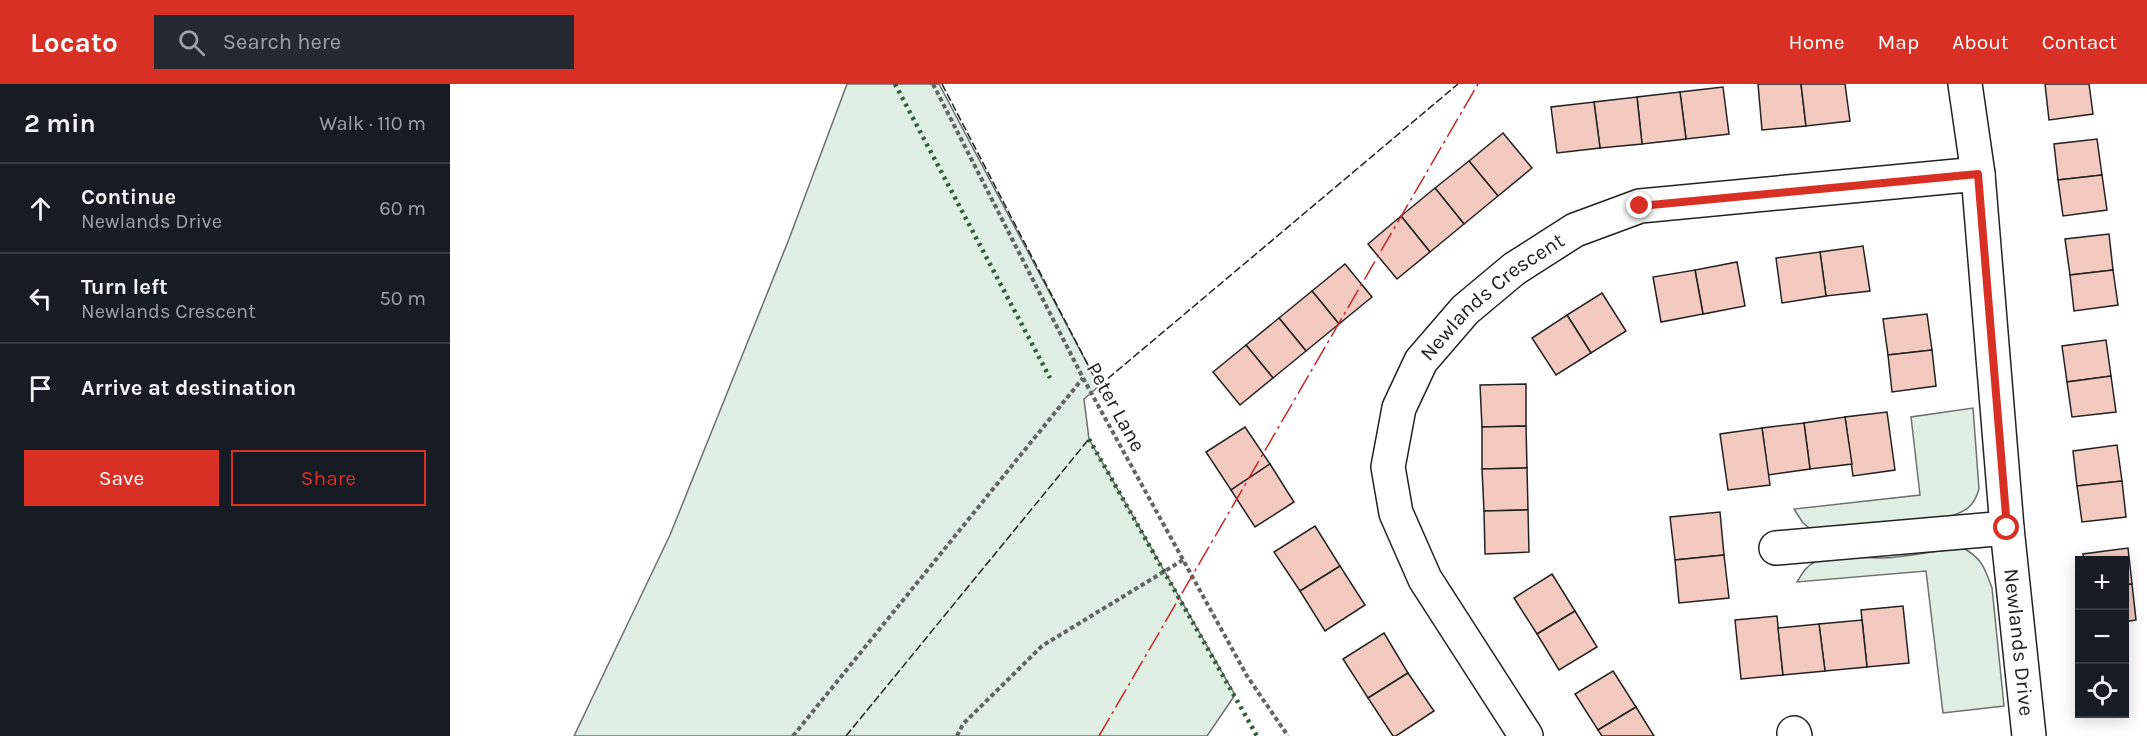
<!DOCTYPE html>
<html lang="en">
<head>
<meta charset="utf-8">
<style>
  body { margin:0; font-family:Karla,sans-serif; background:#242831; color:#f1f3f6 }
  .controls { position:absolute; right:18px; bottom:18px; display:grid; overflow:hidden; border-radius:0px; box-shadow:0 3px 15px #0003 }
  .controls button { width:54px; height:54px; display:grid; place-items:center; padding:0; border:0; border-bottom:2px solid #363941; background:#171b24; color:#f1f3f6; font:30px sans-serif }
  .stop { position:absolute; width:18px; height:18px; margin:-14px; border:4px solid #d93025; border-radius:50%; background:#fff }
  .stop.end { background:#d93025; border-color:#fff; box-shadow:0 2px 6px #0008 }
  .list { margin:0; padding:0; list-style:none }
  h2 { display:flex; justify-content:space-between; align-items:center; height:78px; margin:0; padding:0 24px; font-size:26px }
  h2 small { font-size:20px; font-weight:400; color:#9ea1a6 }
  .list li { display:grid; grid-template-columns:39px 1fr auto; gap:18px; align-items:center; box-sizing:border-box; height:90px; padding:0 24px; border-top:2px solid #363941 }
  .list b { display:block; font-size:22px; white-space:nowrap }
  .list p { margin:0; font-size:20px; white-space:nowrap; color:#9ea1a6 }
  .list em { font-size:20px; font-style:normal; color:#9ea1a6 }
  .actions { display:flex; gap:12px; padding:18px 24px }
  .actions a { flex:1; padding:14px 0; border:2px solid #d93025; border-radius:0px; text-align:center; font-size:21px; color:#d93025 }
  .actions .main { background:#d93025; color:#fff }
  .icon { flex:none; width:33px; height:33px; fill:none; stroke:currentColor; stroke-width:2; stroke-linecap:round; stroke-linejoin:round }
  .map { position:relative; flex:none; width:1697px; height:652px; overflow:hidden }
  header { display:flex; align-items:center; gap:36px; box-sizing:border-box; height:84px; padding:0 30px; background:#d93025; color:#fff }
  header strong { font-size:28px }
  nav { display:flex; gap:33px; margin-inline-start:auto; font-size:21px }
  .search { width:420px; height:54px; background:#242831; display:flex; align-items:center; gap:15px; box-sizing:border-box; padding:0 21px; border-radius:0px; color:#9ea1a6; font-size:22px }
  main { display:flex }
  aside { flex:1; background:#171b24 }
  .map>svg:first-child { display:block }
</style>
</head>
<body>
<header>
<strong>Locato</strong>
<div class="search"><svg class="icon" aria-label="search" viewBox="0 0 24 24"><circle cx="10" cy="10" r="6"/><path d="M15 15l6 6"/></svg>Search here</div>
<nav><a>Home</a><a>Map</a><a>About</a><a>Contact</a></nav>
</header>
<main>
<aside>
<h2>2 min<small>Walk · 110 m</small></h2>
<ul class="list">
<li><svg class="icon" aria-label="ahead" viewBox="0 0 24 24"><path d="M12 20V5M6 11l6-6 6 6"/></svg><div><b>Continue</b><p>Newlands Drive</p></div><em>60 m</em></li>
<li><svg class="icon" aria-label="left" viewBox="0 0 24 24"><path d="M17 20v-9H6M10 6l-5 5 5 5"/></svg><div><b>Turn left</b><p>Newlands Crescent</p></div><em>50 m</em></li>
<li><svg class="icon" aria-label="arrive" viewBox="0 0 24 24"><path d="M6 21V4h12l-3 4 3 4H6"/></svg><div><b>Arrive at destination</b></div></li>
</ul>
<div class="actions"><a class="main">Save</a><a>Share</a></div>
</aside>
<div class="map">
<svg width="1697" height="652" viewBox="0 0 1697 652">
  <rect width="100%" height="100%" fill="#fff"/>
  <g fill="#e0efe3" stroke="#6f6f6f" stroke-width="1.5">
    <path d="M397,0H489L649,302L634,315L639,355L785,611L757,652H124L220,451L339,155Z"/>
    <path d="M1523,324L1529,405C1523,426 1513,428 1493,435L1362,446L1353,439L1344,425L1470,411L1461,333Z"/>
    <path d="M1513,464C1532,474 1535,485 1542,504L1554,622L1493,629L1476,487L1347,498C1352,490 1356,482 1365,478C1384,468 1414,475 1434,474C1461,473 1486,466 1513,464Z"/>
  </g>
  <g fill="#f3c9c0" stroke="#222" stroke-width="1.5">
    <path d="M1308,0H1351L1356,42L1312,46Z"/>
    <path d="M1351,0H1395L1400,37L1356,42Z"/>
    <path d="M1595,0H1639L1643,30L1599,36Z"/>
    <path d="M1273,3L1279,50L1236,55L1230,8Z"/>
    <path d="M1230,8L1236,55L1192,60L1187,13Z"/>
    <path d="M1187,13L1192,60L1150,64L1144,18Z"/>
    <path d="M1144,18L1150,64L1107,69L1101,23Z"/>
    <path d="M1053,49L1082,84L1048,112L1019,77Z"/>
    <path d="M1647,55L1652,91L1608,96L1604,60Z"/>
    <path d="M1019,77L1048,112L1014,140L985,104Z"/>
    <path d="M1652,91L1657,126L1613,132L1608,96Z"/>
    <path d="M985,104L1014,140L980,168L951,132Z"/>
    <path d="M951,132L980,168L947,195L918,160Z"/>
    <path d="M1659,150L1663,186L1620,191L1615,155Z"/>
    <path d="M1413,162L1420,207L1376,212L1370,168Z"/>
    <path d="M1370,168L1376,212L1332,219L1326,174Z"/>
    <path d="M1287,178L1295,222L1253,230L1245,186Z"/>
    <path d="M895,180L922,213L889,240L862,207Z"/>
    <path d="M1245,186L1253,230L1211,238L1203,193Z"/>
    <path d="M1663,186L1668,221L1624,227L1620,191Z"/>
    <path d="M862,207L889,240L856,267L829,234Z"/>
    <path d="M1152,209L1176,247L1141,269L1117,231Z"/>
    <path d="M1477,230L1482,266L1438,271L1433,235Z"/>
    <path d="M1117,231L1141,269L1106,291L1082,254Z"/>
    <path d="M829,234L856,267L823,294L796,261Z"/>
    <path d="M1656,256L1661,292L1617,298L1612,262Z"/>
    <path d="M796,261L823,294L790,321L763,288Z"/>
    <path d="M1482,266L1486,302L1442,308L1438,271Z"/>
    <path d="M1661,292L1666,328L1622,333L1617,298Z"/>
    <path d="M1076,300V342L1032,343L1030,301Z"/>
    <path d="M1437,328L1445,386L1403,392L1395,333Z"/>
    <path d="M1395,333L1402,380L1360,385L1354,339Z"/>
    <path d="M1354,339L1360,385L1318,391L1312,344Z"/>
    <path d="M1076,342L1077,384L1032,385V343Z"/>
    <path d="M795,343L820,380L781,406L756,368Z"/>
    <path d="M1312,344L1320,401L1278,406L1270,350Z"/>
    <path d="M1667,361L1672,397L1627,402L1623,367Z"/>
    <path d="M820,380L844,418L805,443L781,406Z"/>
    <path d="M1077,384L1078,426L1034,427L1032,385Z"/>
    <path d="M1672,397L1676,433L1632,438L1627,402Z"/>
    <path d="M1078,426L1079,468L1035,470L1034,427Z"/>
    <path d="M1270,428L1274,471L1225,476L1220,433Z"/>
    <path d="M865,442L890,482L850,507L824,468Z"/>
    <path d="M1678,464L1682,500L1674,501V476H1634L1633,470Z"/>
    <path d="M1274,471L1279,514L1229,519L1225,476Z"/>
    <path d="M890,482L915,521L875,547L850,507Z"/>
    <path d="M1102,490L1125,527L1087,550L1064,514Z"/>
    <path d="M1682,500L1686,536L1674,538V501Z"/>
    <path d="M1453,522L1459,579L1417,583L1411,526Z"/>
    <path d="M1125,527L1147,563L1109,586L1087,550Z"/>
    <path d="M1327,532L1333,591L1291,595L1285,536Z"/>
    <path d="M1412,536L1417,583L1375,587L1369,540Z"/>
    <path d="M1369,540L1375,587L1333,591L1328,544Z"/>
    <path d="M934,549L958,589L918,614L893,575Z"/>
    <path d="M1163,587L1186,623L1148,646L1125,610Z"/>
    <path d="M958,589L984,627L946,652H943L918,614Z"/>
    <path d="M1186,623L1204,652H1152L1148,646Z"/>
  </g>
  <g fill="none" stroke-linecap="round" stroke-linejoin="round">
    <g stroke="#222" stroke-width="36">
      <g id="minor">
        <path id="s1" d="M1515,0L1528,90L1557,444L1579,652"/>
        <path d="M1326,464L1557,444"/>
        <path d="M1344,649L1345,652"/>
        <path id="s2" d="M1076,652L975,495L946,429L938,383L949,324L971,277L1015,226L1064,185L1125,146L1190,122L1528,90"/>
      </g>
    </g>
    <g stroke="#646464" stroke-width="4" stroke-dasharray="4.5 3" stroke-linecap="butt">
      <path d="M483,0L633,294L797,592L838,652"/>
      <path d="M343,652L633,294"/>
      <path d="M507,652L513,640L592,562L733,476"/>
    </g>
    <use href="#minor" stroke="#fff" stroke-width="33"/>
    <g stroke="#2f5e38" stroke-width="4.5" stroke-dasharray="3 4.5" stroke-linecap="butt">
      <path d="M445,0L600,294"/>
      <path d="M639,355L807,652"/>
    </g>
    <g stroke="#222" stroke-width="1.5" stroke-dasharray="8 3" stroke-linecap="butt">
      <path d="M492,0L649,302L1008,0"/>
      <path d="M396,652L639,355"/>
    </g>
    <path stroke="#c62828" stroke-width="1.5" stroke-dasharray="21 4.5 3 4.5" stroke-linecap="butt" d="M649,652L1028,0"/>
  </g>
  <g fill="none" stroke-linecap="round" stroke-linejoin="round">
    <path stroke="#d93025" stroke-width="8" d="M1190,122L1528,90L1557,444"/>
  </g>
  <g text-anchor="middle" stroke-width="4.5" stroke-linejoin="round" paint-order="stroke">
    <g font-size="21" fill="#222" stroke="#fff">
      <text dy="7" stroke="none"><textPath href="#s2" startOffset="514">Newlands Crescent</textPath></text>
      <text transform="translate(666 323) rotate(61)" y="7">Peter Lane</text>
      <text dy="7" stroke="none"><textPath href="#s1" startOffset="561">Newlands Drive</textPath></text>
    </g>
  </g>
</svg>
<div class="controls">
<button>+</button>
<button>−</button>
<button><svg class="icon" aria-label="locate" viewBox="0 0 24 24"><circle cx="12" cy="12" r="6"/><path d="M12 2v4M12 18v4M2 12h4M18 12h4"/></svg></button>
</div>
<div class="stop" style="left:1557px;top:444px"></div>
<div class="stop end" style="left:1190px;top:122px"></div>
</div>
</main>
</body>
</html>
